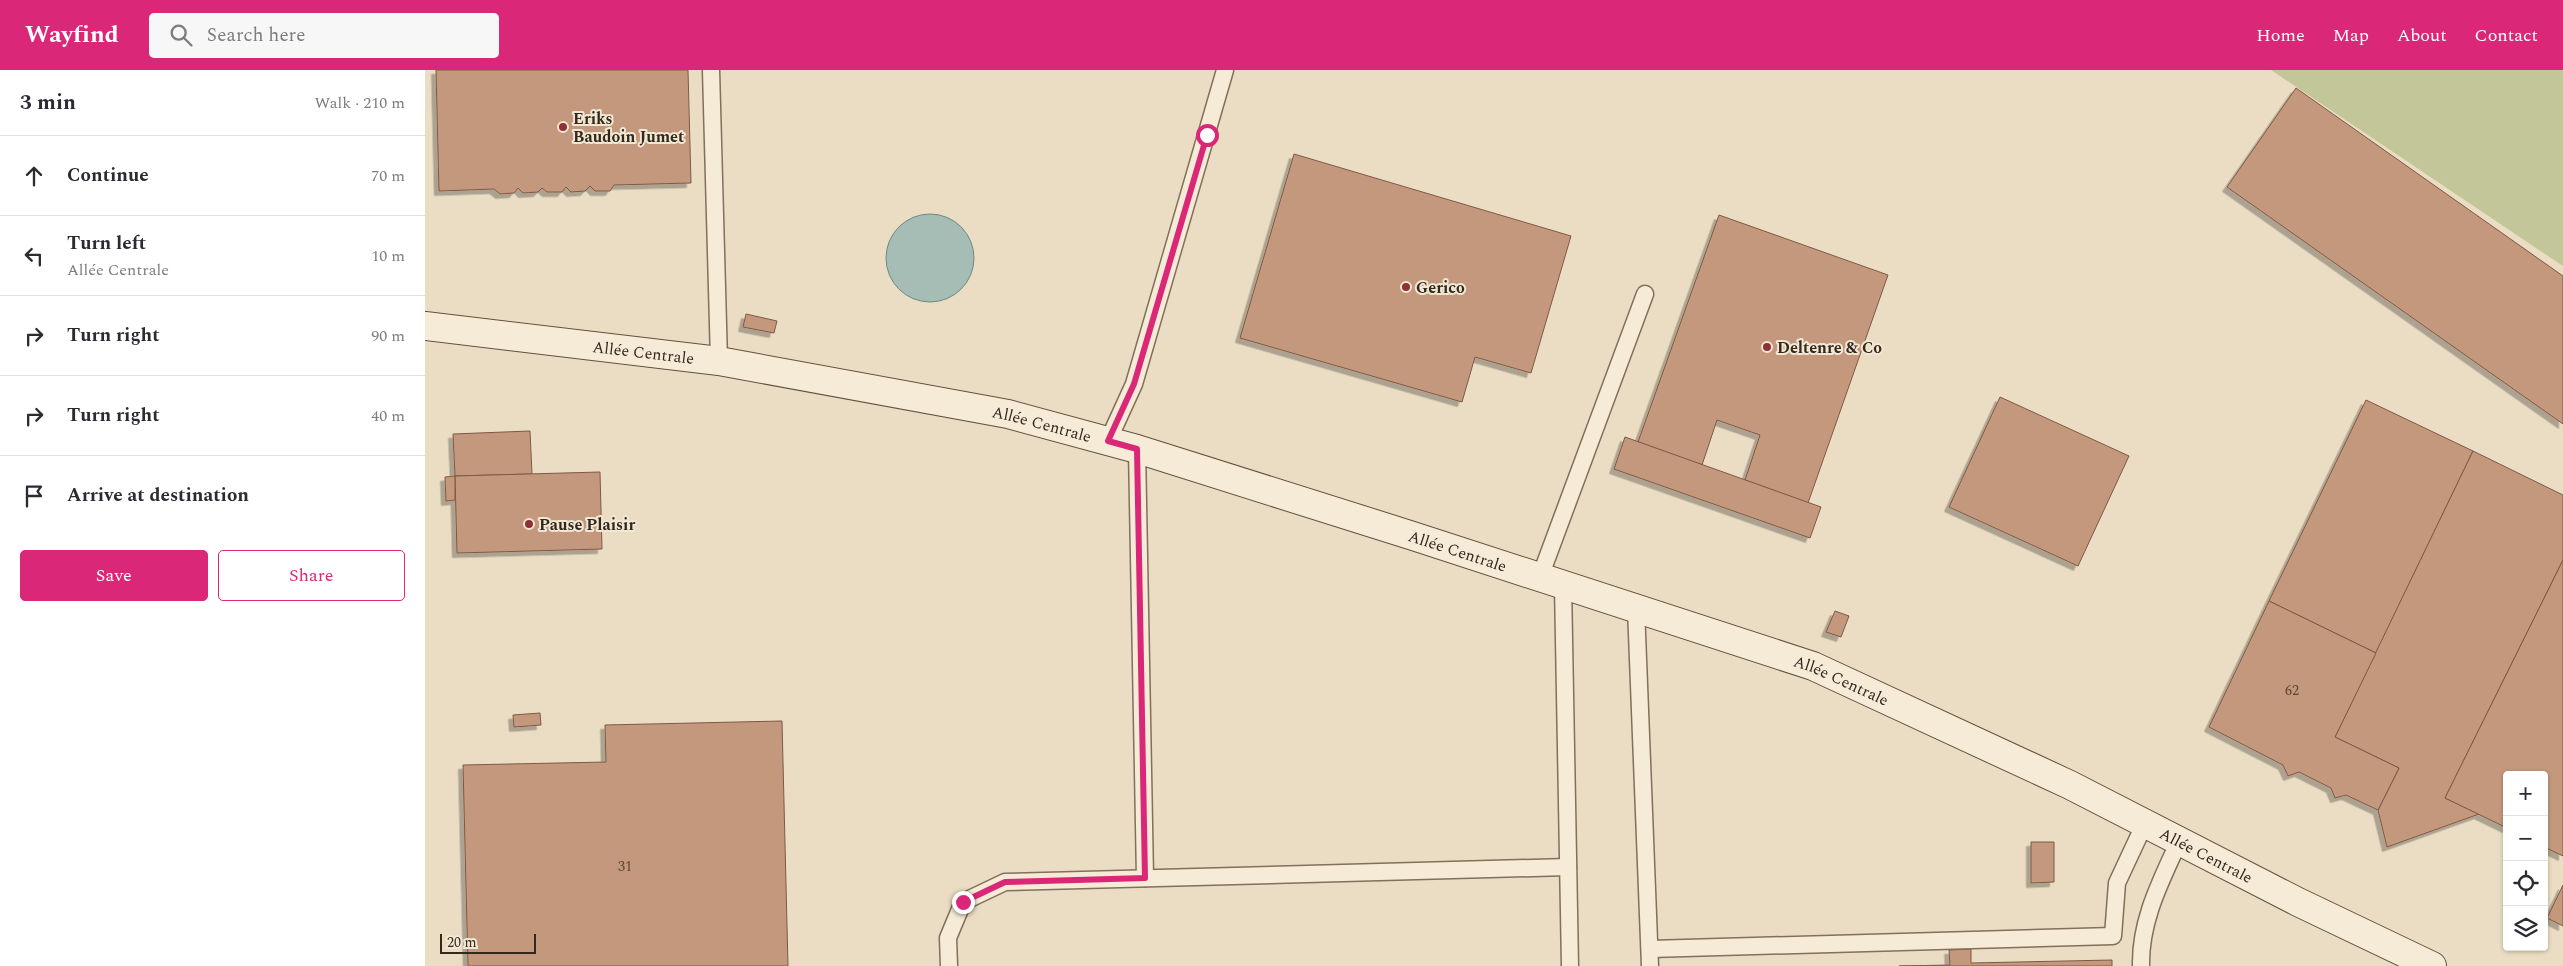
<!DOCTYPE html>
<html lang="en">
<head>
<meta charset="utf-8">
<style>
  body { margin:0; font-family:Spectral,serif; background:#f7f7f7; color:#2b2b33 }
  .controls { position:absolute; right:15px; bottom:15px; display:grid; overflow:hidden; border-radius:5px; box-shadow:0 1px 4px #0004 }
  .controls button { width:45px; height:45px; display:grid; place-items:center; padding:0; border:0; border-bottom:1px solid #e1e1e2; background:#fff; color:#2b2b33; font:25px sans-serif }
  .scale { position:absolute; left:15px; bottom:12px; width:96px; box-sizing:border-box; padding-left:5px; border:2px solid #33281e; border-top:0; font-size:14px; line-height:18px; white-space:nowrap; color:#33281e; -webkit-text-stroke:4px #f2e7d2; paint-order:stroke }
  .stop { position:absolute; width:15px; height:15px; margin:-11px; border:4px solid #db2777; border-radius:50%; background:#fff }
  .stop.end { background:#db2777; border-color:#fff; box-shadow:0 1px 5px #0008 }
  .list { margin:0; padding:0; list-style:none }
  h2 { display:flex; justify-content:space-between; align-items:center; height:65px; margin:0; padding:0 20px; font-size:21px }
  h2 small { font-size:16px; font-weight:400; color:#7c7c81 }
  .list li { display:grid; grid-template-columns:32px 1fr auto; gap:15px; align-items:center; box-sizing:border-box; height:80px; padding:0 20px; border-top:1px solid #e1e1e2 }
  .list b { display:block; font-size:19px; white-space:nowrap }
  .list p { margin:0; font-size:16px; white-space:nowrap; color:#7c7c81 }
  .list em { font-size:16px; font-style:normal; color:#7c7c81 }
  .actions { display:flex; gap:10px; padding:15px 20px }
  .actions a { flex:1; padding:11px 0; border:1px solid #db2777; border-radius:5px; text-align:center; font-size:18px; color:#db2777 }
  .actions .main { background:#db2777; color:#fff }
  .icon { flex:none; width:28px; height:28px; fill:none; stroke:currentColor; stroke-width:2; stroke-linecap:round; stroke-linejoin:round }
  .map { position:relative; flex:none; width:2138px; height:896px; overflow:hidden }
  header { display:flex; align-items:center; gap:30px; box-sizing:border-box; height:70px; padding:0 25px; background:#db2777; color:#fff }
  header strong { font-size:24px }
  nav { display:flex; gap:28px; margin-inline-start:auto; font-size:18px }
  .search { width:350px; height:45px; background:#f7f7f7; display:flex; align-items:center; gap:12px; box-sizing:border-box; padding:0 18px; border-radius:5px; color:#7c7c81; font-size:19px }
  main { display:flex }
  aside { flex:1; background:#fff }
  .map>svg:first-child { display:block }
</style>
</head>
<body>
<header>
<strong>Wayfind</strong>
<div class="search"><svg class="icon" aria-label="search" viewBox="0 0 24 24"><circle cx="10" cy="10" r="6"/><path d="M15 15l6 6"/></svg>Search here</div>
<nav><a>Home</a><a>Map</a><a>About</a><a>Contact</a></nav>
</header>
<main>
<aside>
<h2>3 min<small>Walk · 210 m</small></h2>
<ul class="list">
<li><svg class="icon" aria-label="ahead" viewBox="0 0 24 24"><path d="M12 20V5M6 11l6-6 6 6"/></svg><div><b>Continue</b></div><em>70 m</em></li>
<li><svg class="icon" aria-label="left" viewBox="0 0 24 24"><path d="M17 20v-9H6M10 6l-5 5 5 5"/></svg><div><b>Turn left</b><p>Allée Centrale</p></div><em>10 m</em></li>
<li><svg class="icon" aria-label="right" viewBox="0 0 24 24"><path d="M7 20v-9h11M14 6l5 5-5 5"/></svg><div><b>Turn right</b></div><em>90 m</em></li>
<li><svg class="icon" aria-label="right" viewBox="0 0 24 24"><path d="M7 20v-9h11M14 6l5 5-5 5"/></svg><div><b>Turn right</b></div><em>40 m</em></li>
<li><svg class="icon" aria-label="arrive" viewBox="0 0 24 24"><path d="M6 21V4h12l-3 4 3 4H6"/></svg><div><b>Arrive at destination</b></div></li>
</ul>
<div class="actions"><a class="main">Save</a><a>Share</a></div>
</aside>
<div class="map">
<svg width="2138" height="896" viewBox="0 0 2138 896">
  <defs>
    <filter id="shadow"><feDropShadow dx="-4.5" dy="4.5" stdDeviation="0" flood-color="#0004"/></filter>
  </defs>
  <rect width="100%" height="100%" fill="#eaddc3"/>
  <path fill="#c3c698" d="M1846,0H2138V196Z"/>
  <circle fill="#a5bdb5" stroke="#6d8a82" cx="505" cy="188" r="44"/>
  <g fill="#c4987d" stroke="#7f5944" filter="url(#shadow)">
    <path d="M11,0H263L266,113L189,115L185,121H170L165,116L160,121L146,122L141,117L137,122H122L117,118L113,122L98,123L93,118L89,123L75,124L69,119L14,121Z"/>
    <path d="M1871,18L2138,206V354L1802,117Z"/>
    <path d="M869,84L1146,166L1106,303L1050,287L1037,332L815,268Z"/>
    <path d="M1294,145L1463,205L1383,433L1320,410L1335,365L1292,350L1277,395L1213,372Z"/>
    <path d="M321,244L352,251L349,263L318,257Z"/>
    <path d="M1575,327L1704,386L1653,496L1524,437Z"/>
    <path d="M1941,330L2048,381L1951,583L1844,531Z"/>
    <path d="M105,361L107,404L30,406L28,364Z"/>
    <path d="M1200,367L1396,437L1385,468L1189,399Z"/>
    <path d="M2048,381L2138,425V490L2020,728L2054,744L1962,777L1953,740L1974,698L1910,667Z"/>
    <path d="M175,402L177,479L32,483L30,406Z"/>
    <path d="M30,406V430L21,431L20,407Z"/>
    <path d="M2138,490V786L2119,777V705H2082V758L2020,728Z"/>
    <path d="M1844,531L1951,583L1910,667L1974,698L1953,740L1921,725L1910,728L1906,718L1874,702L1863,706L1858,695L1784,657Z"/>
    <path d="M1410,541L1424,546L1416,567L1401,562Z"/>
    <path d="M115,643L116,655L89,657L88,645Z"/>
    <path d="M357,651L363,896H43L38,695L181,692L180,655Z"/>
    <path d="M1606,772H1629V812L1606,813Z"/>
    <path d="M2138,815V856L2122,848Z"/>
    <path d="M1546,879V893L1687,890V896H1474L1525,895L1524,880Z"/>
  </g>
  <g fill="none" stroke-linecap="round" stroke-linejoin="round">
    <g stroke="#826f5c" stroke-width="19">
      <g id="lane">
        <path d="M286,0L294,291"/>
        <path d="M683,371L709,314L800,0"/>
        <path d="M712,379L720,808"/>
        <path d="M1115,507L1220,224"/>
        <path d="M1138,515L1145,896"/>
        <path d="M1211,538L1225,896"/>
        <path d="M1225,879L1688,866L1692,813L1720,753"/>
        <path d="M524,896L523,868L538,832L580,812L1143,797"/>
        <path d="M1716,896C1715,850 1736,811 1754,771"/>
      </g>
    </g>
    <g stroke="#64503f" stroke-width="30">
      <g id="secondary">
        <path id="s1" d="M0,256L294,291L583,344L712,379L988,466L1388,596L1645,715L1873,832L2007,896"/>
      </g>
    </g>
    <use href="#lane" stroke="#f5ebd6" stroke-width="16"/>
    <use href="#secondary" stroke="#f5ebd6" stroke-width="28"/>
  </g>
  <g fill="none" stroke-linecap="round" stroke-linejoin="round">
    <path stroke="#db2777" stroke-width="6" d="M538,832L580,812L720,808L712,379L683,371L709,314L782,65"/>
  </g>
  <g fill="#8c3136" stroke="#f2e7d2" stroke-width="2">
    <circle cx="138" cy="57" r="5"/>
    <circle cx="981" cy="217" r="5"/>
    <circle cx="1342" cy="277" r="5"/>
    <circle cx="104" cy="454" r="5"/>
  </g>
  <g text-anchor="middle" stroke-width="4" stroke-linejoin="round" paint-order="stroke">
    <g font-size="14" fill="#574436">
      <text x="1867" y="625">62</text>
      <text x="200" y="801">31</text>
    </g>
    <g font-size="16" font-weight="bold" fill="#33281e" stroke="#f2e7d2" text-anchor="start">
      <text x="148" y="54">Eriks<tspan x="148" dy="18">Baudoin Jumet</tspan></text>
      <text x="991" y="223">Gerico</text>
      <text x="1352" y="283">Deltenre &amp; Co</text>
      <text x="114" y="460">Pause Plaisir</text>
    </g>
    <g font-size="16" fill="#33281e" stroke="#f2e7d2">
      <text dy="6" stroke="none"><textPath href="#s1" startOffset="220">Allée Centrale</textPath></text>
      <text dy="6" stroke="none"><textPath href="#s1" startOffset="625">Allée Centrale</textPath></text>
      <text dy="6" stroke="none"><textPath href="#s1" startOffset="1060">Allée Centrale</textPath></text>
      <text dy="6" stroke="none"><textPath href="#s1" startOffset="1465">Allée Centrale</textPath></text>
      <text dy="6" stroke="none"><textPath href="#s1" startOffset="1870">Allée Centrale</textPath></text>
    </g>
  </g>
</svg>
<div class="controls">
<button>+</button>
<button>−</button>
<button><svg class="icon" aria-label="locate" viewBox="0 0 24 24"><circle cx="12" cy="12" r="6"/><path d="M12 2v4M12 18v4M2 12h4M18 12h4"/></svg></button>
<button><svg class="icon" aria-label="layers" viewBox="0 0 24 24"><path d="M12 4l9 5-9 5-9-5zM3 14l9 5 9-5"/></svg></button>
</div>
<div class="scale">20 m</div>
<div class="stop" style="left:782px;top:65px"></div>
<div class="stop end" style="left:538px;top:832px"></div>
</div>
</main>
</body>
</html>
